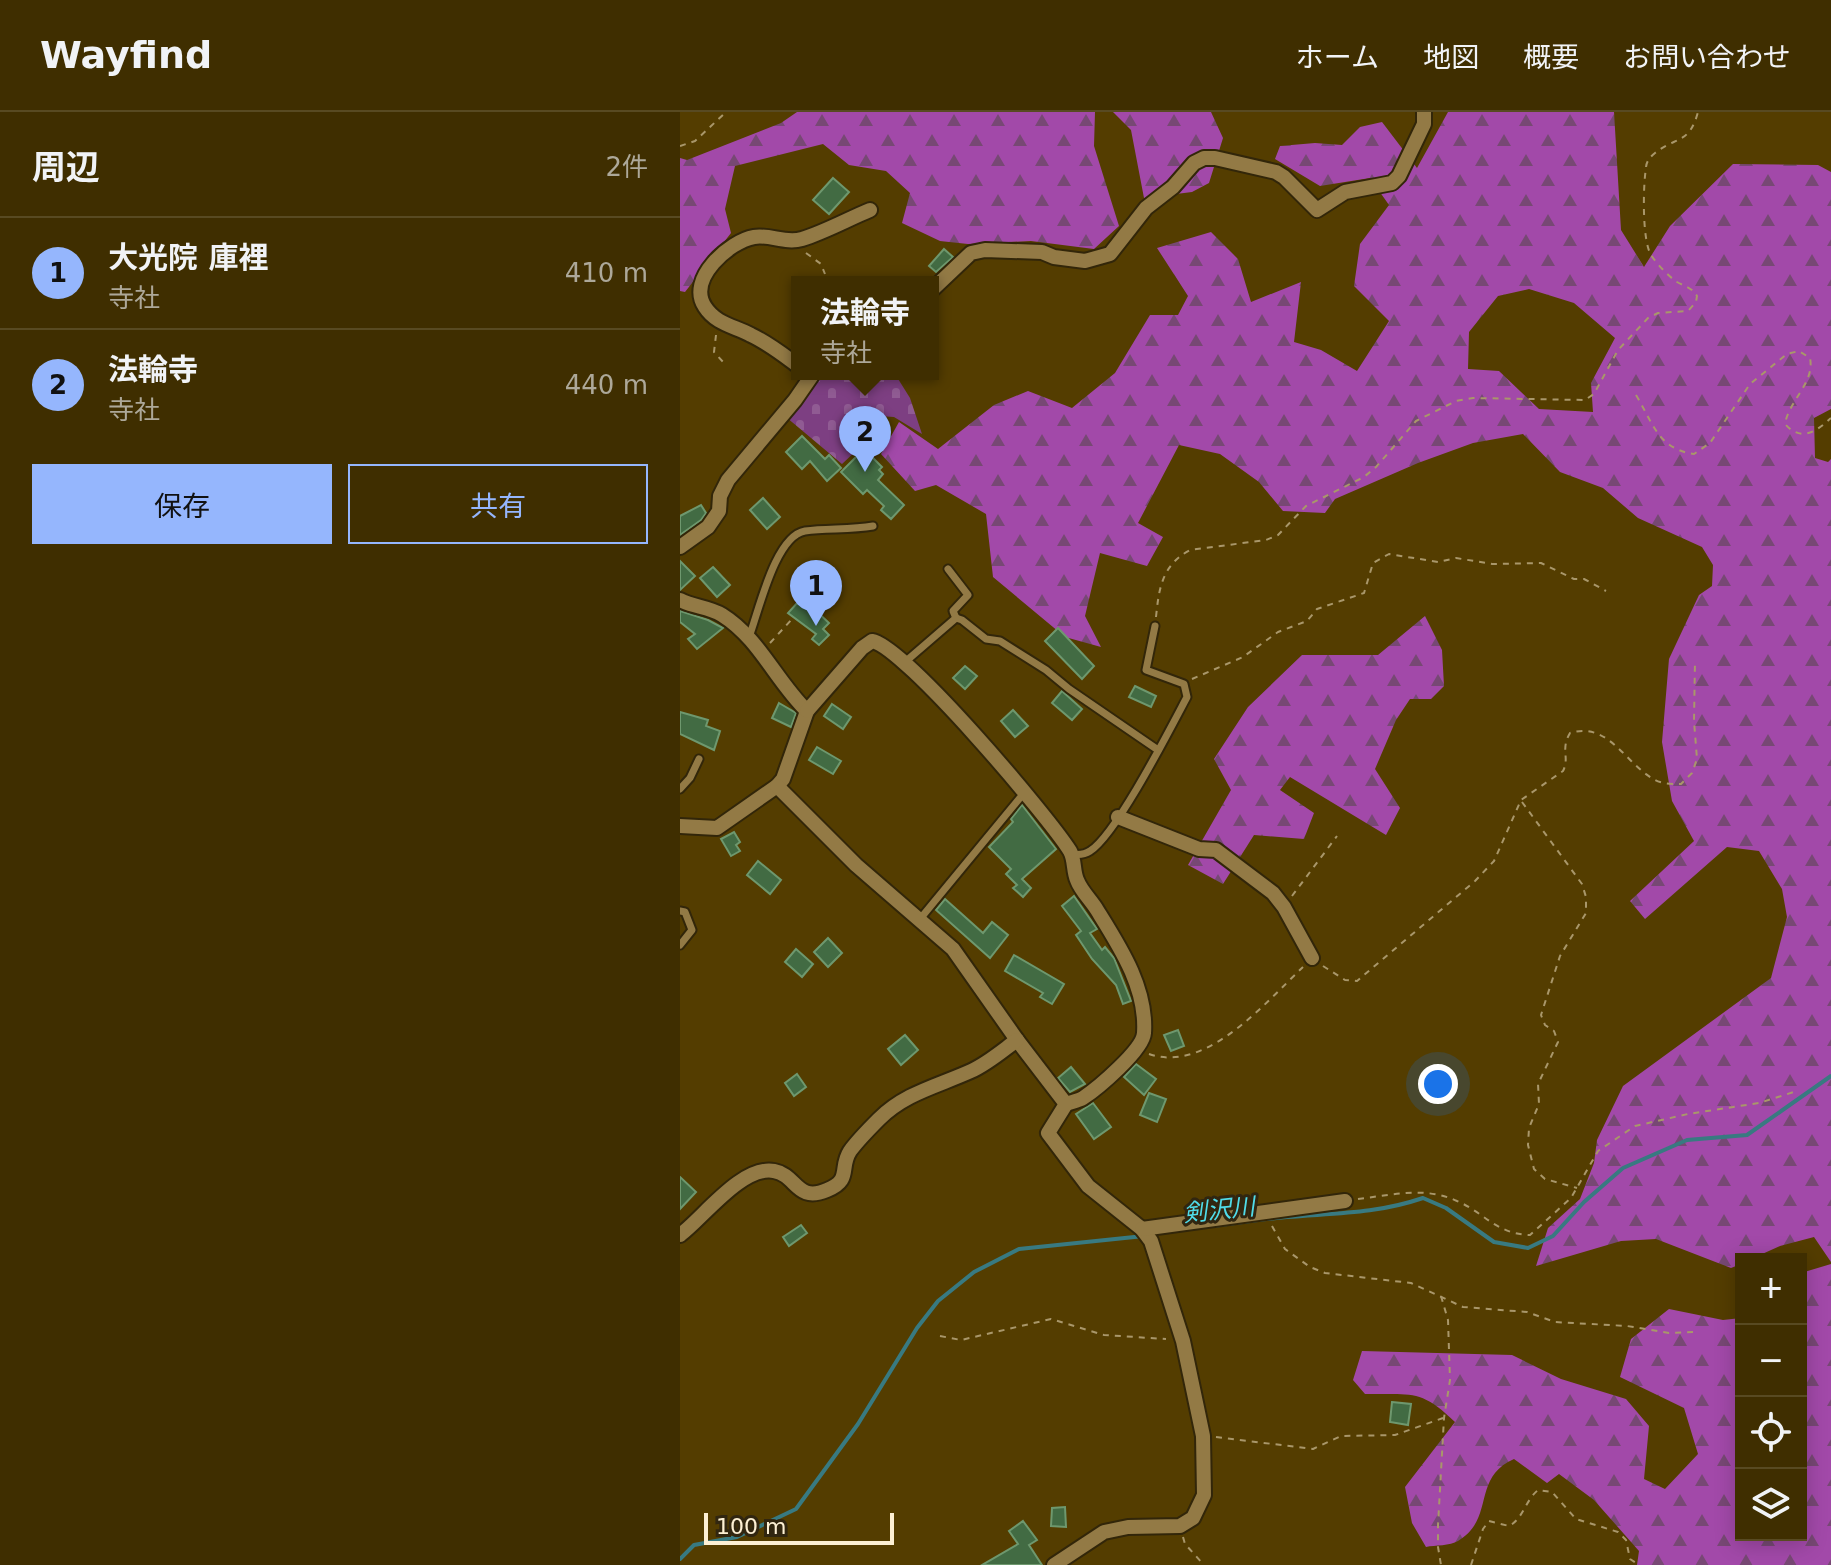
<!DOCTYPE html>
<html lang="ja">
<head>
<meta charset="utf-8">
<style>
  body { margin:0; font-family:"DejaVu Sans","Noto Sans JP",sans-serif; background:#4a3a0f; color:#f1f3f6 }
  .controls { position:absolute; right:24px; bottom:24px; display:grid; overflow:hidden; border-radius:0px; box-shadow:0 4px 20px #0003 }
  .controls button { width:72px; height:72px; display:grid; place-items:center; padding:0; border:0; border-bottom:2px solid #584a22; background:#3f2e00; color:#f1f3f6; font:40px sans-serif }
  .scale { position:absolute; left:24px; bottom:20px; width:190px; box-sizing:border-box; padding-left:8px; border:4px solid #fdf0d4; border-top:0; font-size:22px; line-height:28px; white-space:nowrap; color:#fdf0d4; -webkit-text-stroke:6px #312610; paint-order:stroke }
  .you { position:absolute; left:758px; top:972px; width:28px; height:28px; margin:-20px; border:6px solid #fff; border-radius:50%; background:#1a73e8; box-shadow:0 0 0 12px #1a73e833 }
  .badge { display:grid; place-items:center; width:52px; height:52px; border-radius:50%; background:#95b6fd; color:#111; font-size:26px; font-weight:700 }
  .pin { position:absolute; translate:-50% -66px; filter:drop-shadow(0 2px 4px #0008) }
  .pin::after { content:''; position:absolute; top:42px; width:28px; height:24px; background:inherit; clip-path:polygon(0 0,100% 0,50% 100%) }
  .popup { position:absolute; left:111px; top:164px; width:148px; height:104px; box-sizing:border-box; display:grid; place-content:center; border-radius:0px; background:#3f2e00; filter:drop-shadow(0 2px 6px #0005); font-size:26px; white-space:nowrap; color:#ada899 }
  .popup b { font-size:30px; color:#f1f3f6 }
  .popup::after { content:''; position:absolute; left:50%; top:100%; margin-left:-16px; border:16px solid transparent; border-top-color:#3f2e00 }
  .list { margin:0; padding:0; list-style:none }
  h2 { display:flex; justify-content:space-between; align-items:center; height:104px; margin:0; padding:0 32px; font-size:34px }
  h2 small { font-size:26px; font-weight:400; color:#ada899 }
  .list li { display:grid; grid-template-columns:52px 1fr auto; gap:24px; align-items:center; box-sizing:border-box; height:112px; padding:0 32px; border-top:2px solid #584a22 }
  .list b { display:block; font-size:30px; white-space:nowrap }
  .list p { margin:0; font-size:26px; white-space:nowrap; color:#ada899 }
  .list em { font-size:26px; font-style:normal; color:#ada899 }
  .actions { display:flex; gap:16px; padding:24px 32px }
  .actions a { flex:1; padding:18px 0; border:2px solid #95b6fd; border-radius:0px; text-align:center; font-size:28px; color:#95b6fd }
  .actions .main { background:#95b6fd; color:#111 }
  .icon { flex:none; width:44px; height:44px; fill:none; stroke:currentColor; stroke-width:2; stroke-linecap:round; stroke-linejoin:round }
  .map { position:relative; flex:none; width:1151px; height:1453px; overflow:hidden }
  header { display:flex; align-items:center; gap:48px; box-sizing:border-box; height:112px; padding:0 40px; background:#3f2e00; border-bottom:2px solid #584a22 }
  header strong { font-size:38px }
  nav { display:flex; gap:44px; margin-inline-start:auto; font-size:28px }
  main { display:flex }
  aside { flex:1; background:#3f2e00 }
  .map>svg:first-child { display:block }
</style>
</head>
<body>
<header>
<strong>Wayfind</strong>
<nav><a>ホーム</a><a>地図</a><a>概要</a><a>お問い合わせ</a></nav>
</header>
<main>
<aside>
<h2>周辺<small>2件</small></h2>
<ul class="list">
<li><span class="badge">1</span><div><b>大光院 庫裡</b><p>寺社</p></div><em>410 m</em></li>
<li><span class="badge">2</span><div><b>法輪寺</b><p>寺社</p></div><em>440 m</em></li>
</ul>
<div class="actions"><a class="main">保存</a><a>共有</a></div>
</aside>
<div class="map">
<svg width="1151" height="1453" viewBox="0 0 1151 1453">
  <defs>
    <pattern id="forest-firs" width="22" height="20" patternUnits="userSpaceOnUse" patternTransform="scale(2)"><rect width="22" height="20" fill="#a249a9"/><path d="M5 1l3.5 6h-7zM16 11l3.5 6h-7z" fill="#774874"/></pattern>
    <pattern id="cemetery-stones" width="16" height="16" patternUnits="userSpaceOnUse" patternTransform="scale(2)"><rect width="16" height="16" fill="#7d3f82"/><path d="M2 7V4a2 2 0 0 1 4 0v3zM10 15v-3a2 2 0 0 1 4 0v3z" fill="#905b93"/></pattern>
  </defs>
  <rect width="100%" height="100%" fill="#543d00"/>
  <g fill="url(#forest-firs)" fill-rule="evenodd">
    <path d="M117,0H415L414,34L439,114L414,137L351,129L288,132L260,129L222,111L230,81L206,59L169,53L143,32L55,54L45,97L51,121L5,180L0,179V46L7,48L101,11Z"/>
    <path d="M433,0H531L543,26L529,71L512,80L464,86L451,18Z"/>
    <path d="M768,0H934L941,118L964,155L990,114L1053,52L1138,53L1151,60V297L1134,306L1135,346L1148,350L1151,347V1150L1134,1125L1100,1134L1071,1147H1061V1152L1051,1156L976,1127L941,1129L856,1154L868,1116L900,1087L914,1051L917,1028L943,974L1091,866L1107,805L1102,777L1079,739L1047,735L965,807L950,789L1014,729L992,689L982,630L989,547L1019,483L1032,474L1033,453L1022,435L958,406L923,376L880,360L843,322L793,331L738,351L655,387L645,401L603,399L579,370L540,342L499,333L458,411L483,425L467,454L420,441L405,504L421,535L385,525L313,465L306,402L256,373L235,379L201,342L219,310L258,337L314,293L348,279L392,296L435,261L470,203H498L508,184L477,136L531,120L558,147L571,190L621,170L614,230L641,238L677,259L709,209L674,174L680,132L709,93L690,66L640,74L595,47L600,34L635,31L662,33L680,15L702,10L737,56ZM849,177L894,191L935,226L911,271L913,300L859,297L819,259L788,257L789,220L818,184Z"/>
    <path d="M745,504L762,538L764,574L751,587H730L716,608L695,657L720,696L706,723L610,665L600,678L634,701L624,727L574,723L543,772L508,753L551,678L534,647L568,595L622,543H698Z"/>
    <path d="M1151,1152V1453H957L959,1439L914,1388L879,1362L867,1371L834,1347C791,1366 816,1406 778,1429C770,1434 755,1433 746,1435L732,1411L725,1375L775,1310C740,1276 731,1283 685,1282L673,1268L682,1239L832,1243L881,1267L946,1287L969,1314L964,1367L985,1377L1018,1342L1004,1296L940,1265L951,1227L989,1197L1043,1208L1061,1206V1423H1121V1161Z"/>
  </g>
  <path fill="url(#cemetery-stones)" d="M138,262H215L230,286L242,322L214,305L184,303L173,326L178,337L162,352L106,305Z"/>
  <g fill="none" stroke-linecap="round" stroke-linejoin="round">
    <g stroke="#387a81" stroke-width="4">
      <path d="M532,1114C557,1111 582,1107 607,1105C655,1101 696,1102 743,1086L766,1096L814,1130L848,1136L873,1124L904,1090L943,1056L1007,1028L1067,1023L1151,964"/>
      <path d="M0,1447L14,1433L57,1425L116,1397L178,1312L237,1216L258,1189L294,1160L339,1137L464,1124"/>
    </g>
  </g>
  <g fill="#426b43" stroke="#6e986e" stroke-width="2">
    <path d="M153,66L169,80L149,102L133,88Z"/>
    <path d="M264,137L273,145L256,160L249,154Z"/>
    <path d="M122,324L145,347L149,343L161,356L147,369L130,349L122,357L106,340Z"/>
    <path d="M179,342L186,349L191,344L202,355L199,358L203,362L198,368L224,393L211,407L201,398L204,394L187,378L183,382L161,360Z"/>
    <path d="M83,386L100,405L87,417L70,398Z"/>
    <path d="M21,393L26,401L21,408L0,423V404Z"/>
    <path d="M0,449L15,464L0,478Z"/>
    <path d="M33,455L50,473L37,485L20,466Z"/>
    <path d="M119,489L131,500L134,497L149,511L143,517L149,523L139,533L132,527L136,522L108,501Z"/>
    <path d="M0,499L28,508L43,516L17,537L8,527L15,522L0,510Z"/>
    <path d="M378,516L414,554L402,567L365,529Z"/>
    <path d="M285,554L297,564L285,577L273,566Z"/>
    <path d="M455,574L476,584L471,595L449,585Z"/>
    <path d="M382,579L402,597L392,608L372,591Z"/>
    <path d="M99,591L116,601L111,615L92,606Z"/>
    <path d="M152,592L171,605L163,617L144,604Z"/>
    <path d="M333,598L348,614L335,625L321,609Z"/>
    <path d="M0,600L28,608L26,614L40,619L34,638L0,622Z"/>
    <path d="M137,635L161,649L153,662L129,648Z"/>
    <path d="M342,693L376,737L342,767L351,776L343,785L333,776L337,773L326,762L331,757L309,735L333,710L331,707Z"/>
    <path d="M54,720L60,730L56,733L60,739L51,744L41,727Z"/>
    <path d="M78,749L101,768L90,782L67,763Z"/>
    <path d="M394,784L417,817L410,821L422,838L425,835L434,846L451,889L443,892L436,873L412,847L396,823L401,819L382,794Z"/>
    <path d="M265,787L303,821L312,810L328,823L310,846L256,798Z"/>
    <path d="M148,826L162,841L148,855L134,840Z"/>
    <path d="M116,837L133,852L122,865L105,850Z"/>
    <path d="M334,843L384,872L372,892L360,885L363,881L325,859Z"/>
    <path d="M498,918L504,934L491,939L484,923Z"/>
    <path d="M225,923L238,938L221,953L208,937Z"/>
    <path d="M456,952L476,967L464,983L444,965Z"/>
    <path d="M391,955L405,972L390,980L378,966Z"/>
    <path d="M117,962L126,975L114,984L105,971Z"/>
    <path d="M469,981L486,987L477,1010L460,1003Z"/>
    <path d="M413,991L431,1015L414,1027L396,1002Z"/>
    <path d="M0,1065L16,1080L0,1097Z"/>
    <path d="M121,1113L127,1121L109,1134L103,1125Z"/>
    <path d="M712,1290L731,1292L728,1313L710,1310Z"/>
    <path d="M385,1395L386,1415L371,1414L372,1396Z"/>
    <path d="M343,1409L357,1428L349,1433L362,1453H302L338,1432L329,1419Z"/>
  </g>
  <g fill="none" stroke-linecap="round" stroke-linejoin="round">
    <g stroke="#322609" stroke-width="11">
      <g id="lane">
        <path d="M268,457L288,483L273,499L276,506"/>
        <path d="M69,525C79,499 95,424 125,419C147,416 170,418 193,414"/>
        <path d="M225,550L276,506L282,508L306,527L320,529L366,558L389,577L478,638"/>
        <path d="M0,677L10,666L19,647"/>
        <path d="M392,742C398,743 404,743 410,739C436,723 490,617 507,585L504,572L466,558L475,514"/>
        <path d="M0,799L5,800L12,818L0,833"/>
        <path d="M240,807L344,681"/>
      </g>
    </g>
    <g stroke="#322609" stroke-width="18">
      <g id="street">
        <path d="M253,177L291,141L305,138L362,140L374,145L405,149L430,142L466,96L493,75L514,51L524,46H535L596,60L604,65L637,98L665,80L712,71L719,64L744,12V0"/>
        <path d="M117,253C102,242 88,231 71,223C54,214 36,212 25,195C6,167 50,129 74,125C90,122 105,132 122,127C145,120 168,107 190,98"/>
        <path d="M0,435L28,415L39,399L40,384L48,368L115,288L133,262"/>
        <path d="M0,488C13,495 29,495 42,503C79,526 96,569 127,599L103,667L97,674L37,716L0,714"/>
        <path d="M127,599L182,536L192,529C224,534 368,704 390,739C395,748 393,759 397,768C401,779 411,788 417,798C440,835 467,876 464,921C463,938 418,976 403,986C398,989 391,990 386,992"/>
        <path d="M97,674L176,753L273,837L337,928L386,992L368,1021L408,1074L462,1117L471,1129L503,1229L523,1324L524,1383L513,1406L500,1414L448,1415L424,1420L374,1453"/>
        <path d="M438,705L519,737L536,738L593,781L604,795L632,846"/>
        <path d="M462,1117L665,1089"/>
        <path d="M0,1123C23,1106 62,1053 94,1059C117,1063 116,1091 147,1078C172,1068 159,1056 170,1039C178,1028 189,1017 199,1007C225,981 258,974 291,959C307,952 322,939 337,928"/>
      </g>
    </g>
    <g stroke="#a9976a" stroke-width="2" stroke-dasharray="6 6" stroke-linecap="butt">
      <path d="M0,34L15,29L46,0"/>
      <path d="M126,141L141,152L145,162"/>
      <path d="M36,223L34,240L44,251"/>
      <path d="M956,283C973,311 978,337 1014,342L1030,331L1070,272L1107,242L1119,239L1130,246C1135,271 1109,288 1105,312C1121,330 1136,320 1151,306"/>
      <path d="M476,505C479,476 482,453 510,438L586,428L598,423L626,394L684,365L696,355L736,309L776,289L793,286L905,288L914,282L938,238L968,206L978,201L1008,199L1016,190L1017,184C1011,175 1006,175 997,170C988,164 977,152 971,143C962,128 963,74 966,56C966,50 970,45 975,41C996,24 1009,33 1018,0"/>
      <path d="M90,531L113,506"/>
      <path d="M512,567L563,545L598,520L627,509L637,497L684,481L693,451L709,442L758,450L776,446L812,452L861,451L894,467H904L926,479"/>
      <path d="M842,690L902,772L906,785V801L880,844L861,903L865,913L874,919L878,930L858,972L859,992L849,1016L848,1033L854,1057L865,1067L897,1076"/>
      <path d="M612,784L657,724"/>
      <path d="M643,854L665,868L677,869L795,769L814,749L841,688L883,659C890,645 880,638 890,621C929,609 945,652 975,668C982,672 993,672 1001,672L1012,661L1017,647L1014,609L1015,549"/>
      <path d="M469,942C526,962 586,890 623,855"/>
      <path d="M678,1087C712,1083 745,1074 777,1089C805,1101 816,1122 850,1123L891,1086L918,1039L955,1014L1008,1002L1079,991L1117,979"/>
      <path d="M592,1114L605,1137L630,1155L645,1161L731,1171L783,1195L847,1200L875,1210L947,1214L989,1221L1013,1220"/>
      <path d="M761,1184L768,1208L770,1268L764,1306L758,1413V1435L761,1453"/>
      <path d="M260,1224L281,1228L371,1207L424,1223L486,1227"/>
      <path d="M536,1325L633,1337L661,1324L715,1323L763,1306"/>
      <path d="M503,1425L505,1432L524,1453"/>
      <path d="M791,1453L803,1417L809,1409L829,1414C843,1407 845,1389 858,1378L872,1380L896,1407L938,1420L946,1428L950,1447L959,1453"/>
    </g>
    <use href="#lane" stroke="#937a45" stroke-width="7"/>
    <use href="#street" stroke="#937a45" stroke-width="14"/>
  </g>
  <g text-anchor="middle" stroke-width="6" stroke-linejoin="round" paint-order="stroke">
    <g font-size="24" font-style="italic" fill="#50dcea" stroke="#312610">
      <text transform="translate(539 1098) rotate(-6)" y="8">剣沢川</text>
    </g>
  </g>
</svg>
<div class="controls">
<button>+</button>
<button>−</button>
<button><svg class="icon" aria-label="locate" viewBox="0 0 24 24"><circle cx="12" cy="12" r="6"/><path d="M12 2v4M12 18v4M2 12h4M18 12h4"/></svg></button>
<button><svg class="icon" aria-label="layers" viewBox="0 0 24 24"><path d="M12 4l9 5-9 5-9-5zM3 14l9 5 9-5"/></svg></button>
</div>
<div class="scale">100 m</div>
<div class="you"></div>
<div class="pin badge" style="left:136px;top:514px">1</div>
<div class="pin badge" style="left:185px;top:360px">2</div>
<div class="popup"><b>法輪寺</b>寺社</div>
</div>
</main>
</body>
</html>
